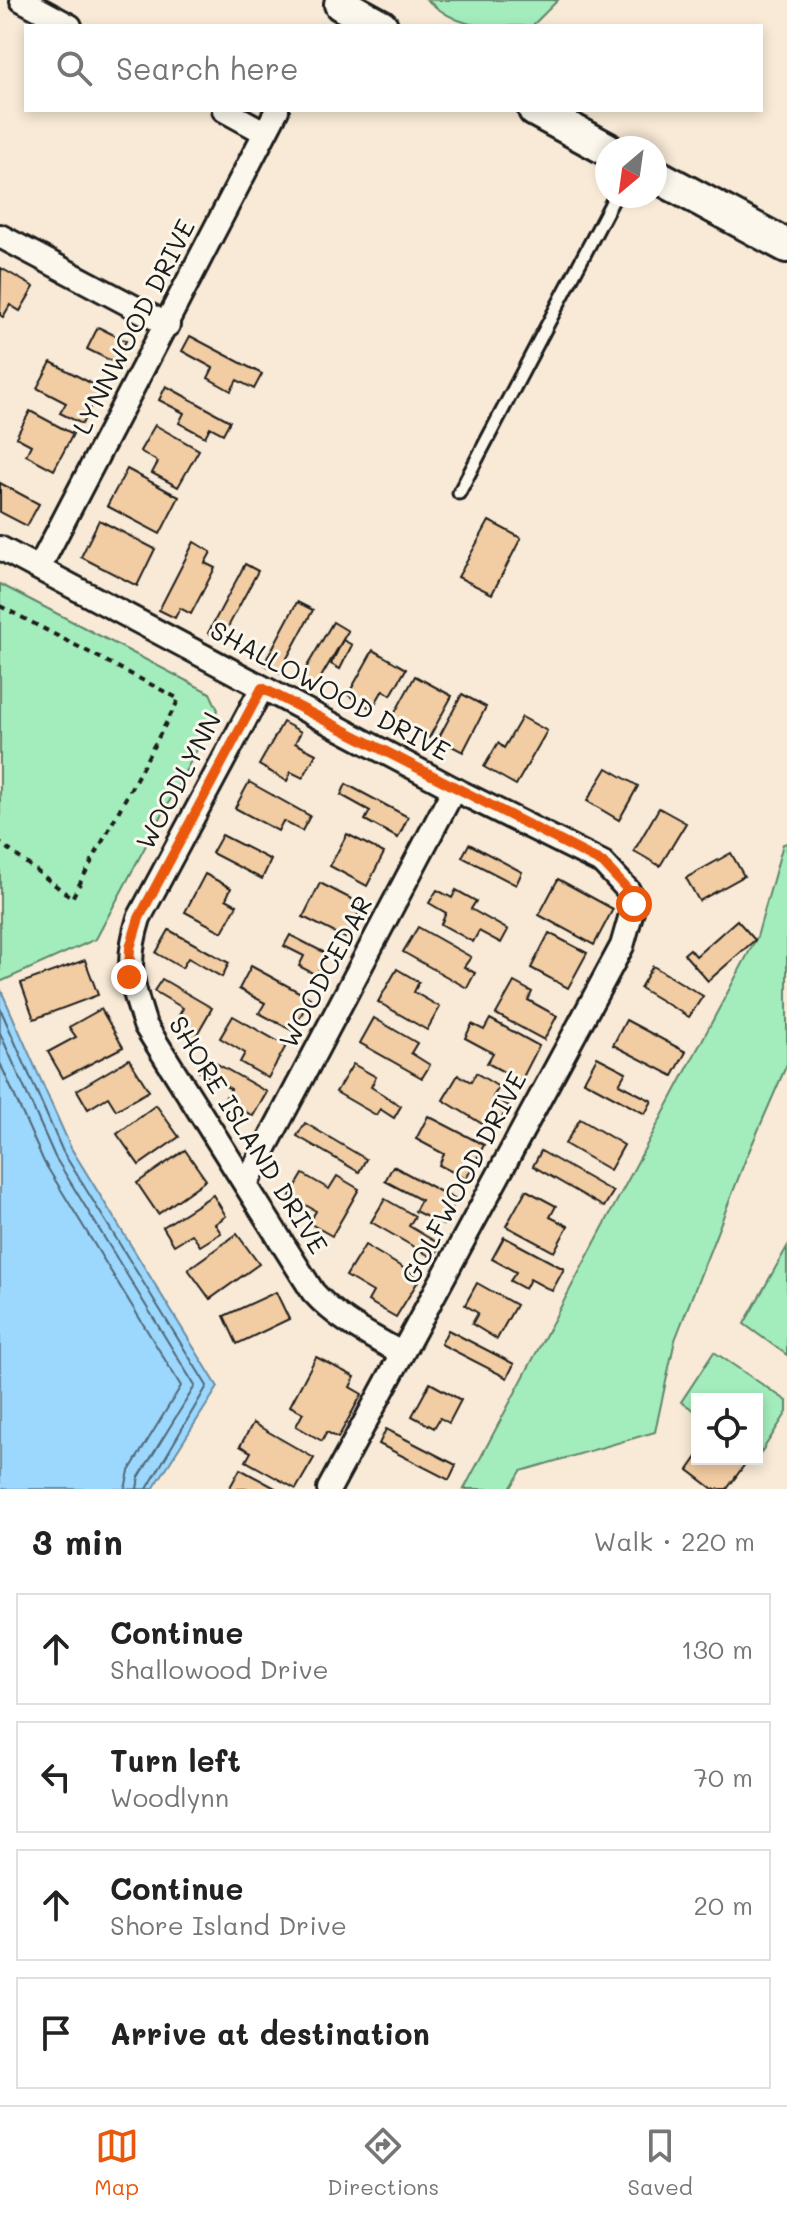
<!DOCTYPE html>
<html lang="en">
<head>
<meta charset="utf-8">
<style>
  body { margin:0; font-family:Mali,sans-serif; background:#f6f6f6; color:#222 }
  .controls { position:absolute; right:24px; bottom:24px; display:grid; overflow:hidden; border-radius:0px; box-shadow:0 4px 12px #0003 }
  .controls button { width:72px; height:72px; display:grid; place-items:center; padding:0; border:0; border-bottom:2px solid #e0e0e0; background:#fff; color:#222; font:40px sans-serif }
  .compass { position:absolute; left:595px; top:136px; width:72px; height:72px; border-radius:50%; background:#fff; box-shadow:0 4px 12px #0003; rotate:209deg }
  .stop { position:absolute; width:24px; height:24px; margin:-18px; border:6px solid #ea580c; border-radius:50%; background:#fff }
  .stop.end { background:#ea580c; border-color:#fff; box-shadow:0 2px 8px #0008 }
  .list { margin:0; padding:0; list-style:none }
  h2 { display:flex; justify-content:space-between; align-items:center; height:104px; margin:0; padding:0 32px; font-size:34px }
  h2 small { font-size:26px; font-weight:400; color:#767676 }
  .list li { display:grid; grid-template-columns:52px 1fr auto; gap:24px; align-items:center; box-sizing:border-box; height:112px; margin:0 16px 16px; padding:0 16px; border:2px solid #e0e0e0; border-radius:0px }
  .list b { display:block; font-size:30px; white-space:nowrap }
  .list p { margin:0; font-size:26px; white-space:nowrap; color:#767676 }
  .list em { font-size:26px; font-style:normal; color:#767676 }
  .icon { flex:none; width:44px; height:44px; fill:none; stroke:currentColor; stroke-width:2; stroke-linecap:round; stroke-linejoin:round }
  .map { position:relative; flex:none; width:787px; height:1489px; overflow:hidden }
  .search { position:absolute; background:#fff; box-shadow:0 4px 12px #0003; left:24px; right:24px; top:24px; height:88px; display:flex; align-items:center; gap:20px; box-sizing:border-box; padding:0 28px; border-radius:0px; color:#767676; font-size:30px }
  .sheet { height:616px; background:#fff }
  nav { display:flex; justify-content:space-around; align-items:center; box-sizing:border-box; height:112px; border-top:2px solid #e0e0e0; background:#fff; font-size:22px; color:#767676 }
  nav a { display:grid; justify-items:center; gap:4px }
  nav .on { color:#ea580c }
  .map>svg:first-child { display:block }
</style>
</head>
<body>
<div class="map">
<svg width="787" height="1489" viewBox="0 0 787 1489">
  <rect width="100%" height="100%" fill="#f8ead6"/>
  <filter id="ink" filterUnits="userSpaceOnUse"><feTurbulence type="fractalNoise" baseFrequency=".0125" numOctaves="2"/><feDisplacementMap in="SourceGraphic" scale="16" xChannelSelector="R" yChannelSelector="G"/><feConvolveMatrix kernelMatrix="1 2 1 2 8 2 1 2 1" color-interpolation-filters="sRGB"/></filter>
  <g filter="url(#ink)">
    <g fill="#a3edbc" stroke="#60846c" stroke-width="2">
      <path d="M427,0H558L532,26C487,26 463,32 427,0Z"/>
      <path d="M0,584L210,693L218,710L96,939L0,982Z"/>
      <path d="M787,843V1064L747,1156L675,1340L655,1432L521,1471L510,1489H464L757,937L783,844Z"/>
      <path d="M787,1247V1355L744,1324Z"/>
      <path d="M714,1352L787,1401V1412L760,1454L757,1399H697V1412L681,1402Z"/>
    </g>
    <path fill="#9cd7fd" stroke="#698ca3" stroke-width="2" d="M0,988L71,1148L218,1387L153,1489H0Z"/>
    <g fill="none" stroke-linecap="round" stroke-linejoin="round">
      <g stroke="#4f6776" stroke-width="2">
        <path d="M0,1008L63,1152L207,1386L147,1489"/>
        <path d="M0,1033L55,1157L195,1386L139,1477L137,1489"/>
        <path d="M0,1063L44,1162L181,1386L129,1471L125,1489"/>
      </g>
    </g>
    <g fill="#f2cca2" stroke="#1c1c1c" stroke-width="2">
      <path d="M1,268L34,287L20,311L10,305L3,317L0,315Z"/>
      <path d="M98,327L126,341L115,363L87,349Z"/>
      <path d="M190,336L262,374L254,389L237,380L231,391L208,378L213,368L182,351Z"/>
      <path d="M51,362L100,388L82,424L60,413L66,403L37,388Z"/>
      <path d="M166,386L230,421L223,434L210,427L205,437L179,423L184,413L159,400Z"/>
      <path d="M30,411L73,434L54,470L26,455L31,445L16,437Z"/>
      <path d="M155,425L199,450L178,487L152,473L158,462L140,451Z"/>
      <path d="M127,469L179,497L160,534L107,506Z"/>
      <path d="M0,483L39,504L27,526L0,512Z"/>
      <path d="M99,520L155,549L137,586L81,557Z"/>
      <path d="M489,521L521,538L492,594L458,577Z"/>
      <path d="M194,542L211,552L205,563L215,568L191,614L180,608L175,618L159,610Z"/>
      <path d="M245,564L258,571L221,640L208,633Z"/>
      <path d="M297,602L313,610L279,673L264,664Z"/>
      <path d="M333,622L348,631L314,689L299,680Z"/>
      <path d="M343,640L352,645L340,669L331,664Z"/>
      <path d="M373,650L406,669L391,695L383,690L372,709L348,695Z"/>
      <path d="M415,676L452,696L429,738L392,718Z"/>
      <path d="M462,694L486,707L463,752L438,739Z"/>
      <path d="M522,717L547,731L516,785L484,767L498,743L504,748Z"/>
      <path d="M283,722L301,732L295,743L316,754L303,778L291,772L287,781L259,765Z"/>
      <path d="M607,768L638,786L619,820L587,801Z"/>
      <path d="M249,782L310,816L302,831L283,821L278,831L235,808Z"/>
      <path d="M346,784L408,817L398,838L365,820L370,811L341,795Z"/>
      <path d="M659,808L686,823L660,866L634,851Z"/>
      <path d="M347,834L384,853L367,886L330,866Z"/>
      <path d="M222,835L271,860L262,879L212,853Z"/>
      <path d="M469,844L522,872L516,885L462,857Z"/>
      <path d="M731,853L744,876L699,901L686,878Z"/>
      <path d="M205,874L231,888L226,899L237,905L222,932L185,912Z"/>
      <path d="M558,879L613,909L594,945L539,915Z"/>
      <path d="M320,883L363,905L345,938L303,917Z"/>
      <path d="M437,890L452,898L456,890L476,901L471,909L508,930L501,943L479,931L473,942L441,924L446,913L429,903Z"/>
      <path d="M737,920L755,940L708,981L684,954L690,949L696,956Z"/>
      <path d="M418,927L471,957L464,967L475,973L467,988L403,952Z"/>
      <path d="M169,930L229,963L222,977L188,958L182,968L156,953Z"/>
      <path d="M549,933L587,953L568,988L531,968Z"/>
      <path d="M290,935L327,954L316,975L299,966L304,956L284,946Z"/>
      <path d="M85,960L98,995L34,1019L21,983Z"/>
      <path d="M251,966L310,998L293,1031L259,1013L265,1003L239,989Z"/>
      <path d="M653,966L703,996L689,1017L640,988Z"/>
      <path d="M397,969L419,982L414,992L440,1007L427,1030L378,1002Z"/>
      <path d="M162,979L212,1008L193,1041L180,1033L186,1024L177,1019L183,1008L154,991Z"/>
      <path d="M514,982L532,992L528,1000L557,1016L544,1040L496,1014Z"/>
      <path d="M101,1009L123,1047L63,1078L48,1052L76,1037L69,1027Z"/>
      <path d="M233,1016L286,1046L268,1078L240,1062L245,1053L220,1038Z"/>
      <path d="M374,1018L417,1043L411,1053L430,1065L422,1078L360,1043Z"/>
      <path d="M490,1019L539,1046L521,1081L487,1063L493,1053L465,1038L472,1024L484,1030Z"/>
      <path d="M626,1020L686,1052L673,1076L613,1045Z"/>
      <path d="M205,1057L267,1092L253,1116L224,1100L231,1089L198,1071Z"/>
      <path d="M597,1057L626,1072L619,1084L652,1101L645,1114L584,1081Z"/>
      <path d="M129,1059L149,1091L116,1110L108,1097L88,1109L77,1090Z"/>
      <path d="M353,1064L376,1077L371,1087L401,1106L394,1118L380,1109L376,1115L336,1092Z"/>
      <path d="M476,1073L499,1087L493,1097L509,1106L494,1131L443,1100L458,1075L471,1082Z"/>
      <path d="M156,1105L179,1137L139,1165L117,1134Z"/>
      <path d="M428,1116L484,1145L466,1179L439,1165L444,1154L416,1139Z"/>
      <path d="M580,1119L624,1145L610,1170L565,1144Z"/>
      <path d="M305,1123L366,1159L359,1172L297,1136Z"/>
      <path d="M185,1150L206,1180L158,1214L137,1183Z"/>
      <path d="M541,1151L613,1192L604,1207L533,1166Z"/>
      <path d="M393,1166L456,1200L443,1225L415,1211L421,1200L385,1181Z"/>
      <path d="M303,1174L329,1189L337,1176L359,1189L332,1236L309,1223L316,1211L290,1196Z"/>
      <path d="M526,1190L556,1206L550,1217L568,1226L554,1252L506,1226Z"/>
      <path d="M213,1195L226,1216L215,1224L221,1233L200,1246L192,1234L174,1245L163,1227Z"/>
      <path d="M385,1199L415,1216L409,1226L441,1245L433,1258L371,1222Z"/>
      <path d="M237,1234L259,1264L210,1299L188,1269Z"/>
      <path d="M504,1237L564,1269L552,1291L530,1279L525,1289L510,1281L516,1272L492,1259Z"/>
      <path d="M365,1245L420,1278L396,1317L368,1301L373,1292L346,1276Z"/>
      <path d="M477,1283L516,1305L497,1339L472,1324L478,1313L465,1305Z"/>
      <path d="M276,1292L289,1319L237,1344L224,1316Z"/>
      <path d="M448,1330L514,1364L507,1378L441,1344Z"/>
      <path d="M316,1357L355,1377L350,1387L362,1394L338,1438L327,1432L322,1441L296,1426L303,1413L290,1406Z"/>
      <path d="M430,1383L461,1400L449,1423L440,1418L434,1428L412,1416Z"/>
      <path d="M253,1423L314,1458L296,1489L246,1461L251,1452L240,1446Z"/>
      <path d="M386,1429L456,1465L449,1480L379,1444Z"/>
      <path d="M697,1457L738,1459L745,1464L727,1489H713L688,1470Z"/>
      <path d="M240,1469L277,1489H229Z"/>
    </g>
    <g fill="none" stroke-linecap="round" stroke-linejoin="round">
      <g stroke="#1c1c1c" stroke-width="17">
        <path id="lane" d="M459,493L615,196"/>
      </g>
      <g stroke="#1c1c1c" stroke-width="28">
        <g id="street">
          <path d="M22,0L70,26"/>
          <path d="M224,110L264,132"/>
          <path d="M0,236L168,325"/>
          <path d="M0,548L454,789L603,863L628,890L634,904L622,946L329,1489"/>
          <path d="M39,568L277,110"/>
          <path d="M262,688L139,918C125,963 131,982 145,1025L313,1292C338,1320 369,1335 401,1353"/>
          <path d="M247,1182L454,789"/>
        </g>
      </g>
      <g stroke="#1c1c1c" stroke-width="38">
        <g id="secondary">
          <path d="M341,4L381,26"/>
          <path d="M535,110L607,149"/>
          <path d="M655,175L787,246"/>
        </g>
      </g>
      <path stroke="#1c1c1c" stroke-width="4" stroke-dasharray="6 6" stroke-linecap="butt" d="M0,606L179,699L72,898L0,843"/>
      <use href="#lane" stroke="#fbf7ec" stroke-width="11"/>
      <use href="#street" stroke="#fbf7ec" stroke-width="22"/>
      <use href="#secondary" stroke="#fbf7ec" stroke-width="32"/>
    </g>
  </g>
  <g fill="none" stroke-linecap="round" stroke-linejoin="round" filter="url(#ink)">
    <path stroke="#ea580c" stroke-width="10" d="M129,977L130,948L139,918L262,688L603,863L628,890L634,904"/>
  </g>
  <g text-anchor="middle" stroke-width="6" stroke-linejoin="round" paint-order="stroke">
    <g font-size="26" fill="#1c1c1c" stroke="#fbf7ec">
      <text transform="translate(134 327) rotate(-63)" y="9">LYNNWOOD DRIVE</text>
      <text transform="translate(330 691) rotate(28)" y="9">SHALLOWOOD DRIVE</text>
      <text transform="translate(179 781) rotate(-62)" y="9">WOODLYNN</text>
      <text transform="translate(326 972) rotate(-62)" y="9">WOODCEDAR</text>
      <text transform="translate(248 1135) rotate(58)" y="9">SHORE ISLAND DRIVE</text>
      <text transform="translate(464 1178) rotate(-62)" y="9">GOLFWOOD DRIVE</text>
    </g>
  </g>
</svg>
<div class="controls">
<button><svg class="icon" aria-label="locate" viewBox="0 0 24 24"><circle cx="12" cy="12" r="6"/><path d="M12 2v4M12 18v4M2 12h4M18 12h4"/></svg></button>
</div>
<svg class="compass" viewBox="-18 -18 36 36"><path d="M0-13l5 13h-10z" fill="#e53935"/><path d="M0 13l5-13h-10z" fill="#767676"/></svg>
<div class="stop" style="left:634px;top:904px"></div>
<div class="stop end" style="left:129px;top:977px"></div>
<div class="search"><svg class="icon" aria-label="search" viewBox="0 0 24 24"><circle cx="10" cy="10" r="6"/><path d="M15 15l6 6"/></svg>Search here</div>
</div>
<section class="sheet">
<h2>3 min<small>Walk · 220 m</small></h2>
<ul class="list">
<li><svg class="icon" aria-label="ahead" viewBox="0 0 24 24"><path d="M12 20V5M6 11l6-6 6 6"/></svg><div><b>Continue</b><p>Shallowood Drive</p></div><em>130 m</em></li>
<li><svg class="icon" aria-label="left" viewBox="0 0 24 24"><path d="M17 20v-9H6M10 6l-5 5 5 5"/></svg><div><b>Turn left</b><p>Woodlynn</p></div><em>70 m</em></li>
<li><svg class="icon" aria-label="ahead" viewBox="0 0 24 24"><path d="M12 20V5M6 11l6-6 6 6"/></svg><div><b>Continue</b><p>Shore Island Drive</p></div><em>20 m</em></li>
<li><svg class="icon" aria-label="arrive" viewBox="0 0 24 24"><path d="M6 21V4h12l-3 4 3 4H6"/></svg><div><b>Arrive at destination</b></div></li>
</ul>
</section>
<nav>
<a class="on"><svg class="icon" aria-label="map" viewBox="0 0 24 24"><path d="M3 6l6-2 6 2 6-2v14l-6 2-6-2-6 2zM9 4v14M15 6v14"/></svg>Map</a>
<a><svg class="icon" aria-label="directions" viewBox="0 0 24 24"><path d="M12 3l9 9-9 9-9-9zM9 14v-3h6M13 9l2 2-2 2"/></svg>Directions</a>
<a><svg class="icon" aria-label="saved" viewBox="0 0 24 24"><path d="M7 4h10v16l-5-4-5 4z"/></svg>Saved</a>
</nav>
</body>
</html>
